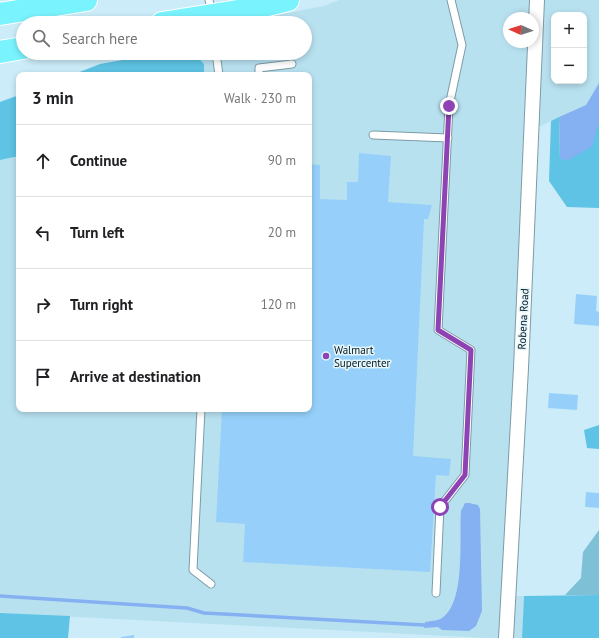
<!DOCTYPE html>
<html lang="en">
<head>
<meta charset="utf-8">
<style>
  body { margin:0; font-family:"PT Sans",sans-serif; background:#f6f6f6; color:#202124 }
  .controls { position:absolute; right:12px; top:12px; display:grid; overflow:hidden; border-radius:8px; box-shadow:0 2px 6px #0003 }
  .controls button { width:36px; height:36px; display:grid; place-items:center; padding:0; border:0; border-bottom:1px solid #e0e0e0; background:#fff; color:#202124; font:20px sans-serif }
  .compass { position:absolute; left:503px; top:12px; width:36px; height:36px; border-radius:50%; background:#fff; box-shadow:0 2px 6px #0003; rotate:273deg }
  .stop { position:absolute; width:12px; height:12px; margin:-9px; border:3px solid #8e43b5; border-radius:50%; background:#fff }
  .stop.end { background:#8e43b5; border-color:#fff; box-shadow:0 1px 4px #0008 }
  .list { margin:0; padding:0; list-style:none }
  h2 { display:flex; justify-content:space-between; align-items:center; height:52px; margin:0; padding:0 16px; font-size:17px }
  h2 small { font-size:13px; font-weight:400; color:#757577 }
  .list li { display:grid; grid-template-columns:26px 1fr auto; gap:12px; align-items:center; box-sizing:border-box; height:72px; padding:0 16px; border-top:1px solid #e0e0e0 }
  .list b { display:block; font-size:15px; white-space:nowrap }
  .list em { font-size:13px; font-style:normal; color:#757577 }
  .icon { flex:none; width:22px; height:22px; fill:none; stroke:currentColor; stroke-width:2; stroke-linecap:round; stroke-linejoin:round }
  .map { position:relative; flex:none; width:599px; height:638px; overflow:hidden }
  .search { position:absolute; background:#fff; box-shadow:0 2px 6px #0003; left:16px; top:16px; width:296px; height:44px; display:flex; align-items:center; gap:10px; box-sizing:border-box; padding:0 14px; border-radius:22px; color:#757577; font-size:15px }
  .panel { position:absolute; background:#fff; box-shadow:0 2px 6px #0003; left:16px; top:72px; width:296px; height:340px; border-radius:8px }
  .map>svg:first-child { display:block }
</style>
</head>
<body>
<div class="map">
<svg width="599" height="638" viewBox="0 0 599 638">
  <rect width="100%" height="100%" fill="#cbecf8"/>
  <path fill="#b8e1f0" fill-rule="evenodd" d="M339,0H599V83L586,105L538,127L516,596H524L522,638H486L0,613V160L19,156V409H309V75H204V64L194,53H305V23H234L324,6ZM554,15H584V81H554ZM509,18H533V42H509Z"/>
  <path fill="#7ec0d6" d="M599,530V595H565L581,578L583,552Z"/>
  <g fill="#5ec3e4">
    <path d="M162,53H194L204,64V75H72L100,64Z"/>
    <path d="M19,95V156L0,160V102Z"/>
    <path d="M559,117L560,159L599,123V208L567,207L549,181L551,121Z"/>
    <path d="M599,425V449L587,448L584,430Z"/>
    <path d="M599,595V638H522L524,596Z"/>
    <path d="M0,613L70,616L68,638H0Z"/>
  </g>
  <g fill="#85b0f1">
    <path d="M599,83V123L592,146L569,160L560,159L559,117L586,105Z"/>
    <path d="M465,503H469L478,505L480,509L482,611L476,626L469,631L442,630L438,627L424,628L425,622C430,621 438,621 442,618C466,602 459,537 461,511Z"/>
  </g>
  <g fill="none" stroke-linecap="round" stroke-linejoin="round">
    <path stroke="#85b0f1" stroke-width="3.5" d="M0,596L187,608L204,613L424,625"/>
  </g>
  <g fill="#96d0fa">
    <path d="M359,153L391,156L388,202L432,205L428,219H424L413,456L451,459L449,476L436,475L430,572L243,562L245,524L216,522L222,409H309V164L320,165V199L347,200V182H358Z"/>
    <path d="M576,294L597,296L596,311L599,312V326L574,324Z"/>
    <path d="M549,393L578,395L577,410L548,408Z"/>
    <path d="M586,492L599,493V508L585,507Z"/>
    <path d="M134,635V638H121V637Z"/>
  </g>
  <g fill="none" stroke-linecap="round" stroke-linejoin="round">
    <g stroke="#7d9ba6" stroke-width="9">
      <g id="lane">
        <path d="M209,0L212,14"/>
        <path d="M216,53L219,75"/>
        <path d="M259,75V68L292,64"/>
        <path d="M373,135L448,138"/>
        <path d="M201,409L193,570L211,584"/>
        <path d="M436,593L440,507L465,475L471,350L438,330L449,106L462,45L451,0"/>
      </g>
    </g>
    <g stroke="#7d9ba6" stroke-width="16">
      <path id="street" d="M506,638L521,368L537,0"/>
    </g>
    <g stroke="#fff" stroke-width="24">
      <g id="primary">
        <path d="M0,14L86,0"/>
        <path d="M162,23L251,9L288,0"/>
        <path d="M0,52L23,48"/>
      </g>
    </g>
    <use href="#lane" stroke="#fff" stroke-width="7"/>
    <use href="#street" stroke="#fff" stroke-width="14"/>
    <use href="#primary" stroke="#79f3fd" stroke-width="22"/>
  </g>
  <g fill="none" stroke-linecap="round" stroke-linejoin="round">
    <path stroke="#8e43b5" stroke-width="5" d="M440,507L465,475L471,350L438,330L449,106"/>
  </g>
  <circle fill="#8e43b5" stroke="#e3f7fe" stroke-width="1.5" cx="326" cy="356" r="4"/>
  <g text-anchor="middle" stroke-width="3" stroke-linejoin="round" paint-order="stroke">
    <g font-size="11" fill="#091418" stroke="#e3f7fe">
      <text transform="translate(523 319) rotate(-87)" y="4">Robena Road</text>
    </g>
    <g font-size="11" fill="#091418" stroke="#e3f7fe" text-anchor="start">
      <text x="334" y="354">Walmart<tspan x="334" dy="13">Supercenter</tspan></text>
    </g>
  </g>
</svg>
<div class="controls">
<button>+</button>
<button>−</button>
</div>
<svg class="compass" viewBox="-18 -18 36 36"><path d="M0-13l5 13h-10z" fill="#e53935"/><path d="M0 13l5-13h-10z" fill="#757577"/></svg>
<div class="stop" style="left:440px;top:507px"></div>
<div class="stop end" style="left:449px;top:106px"></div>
<div class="search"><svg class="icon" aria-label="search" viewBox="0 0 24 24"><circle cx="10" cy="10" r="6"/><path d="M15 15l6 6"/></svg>Search here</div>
<section class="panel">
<h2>3 min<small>Walk · 230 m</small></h2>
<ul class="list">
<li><svg class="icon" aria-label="ahead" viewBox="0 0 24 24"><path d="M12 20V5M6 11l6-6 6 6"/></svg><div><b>Continue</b></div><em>90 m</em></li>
<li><svg class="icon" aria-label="left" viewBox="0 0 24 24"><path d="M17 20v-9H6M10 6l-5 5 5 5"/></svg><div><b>Turn left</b></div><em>20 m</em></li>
<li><svg class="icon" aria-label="right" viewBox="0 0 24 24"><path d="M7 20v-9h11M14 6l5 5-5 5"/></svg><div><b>Turn right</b></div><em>120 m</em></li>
<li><svg class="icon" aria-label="arrive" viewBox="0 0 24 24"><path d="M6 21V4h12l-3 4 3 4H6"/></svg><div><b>Arrive at destination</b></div></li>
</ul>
</section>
</div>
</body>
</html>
